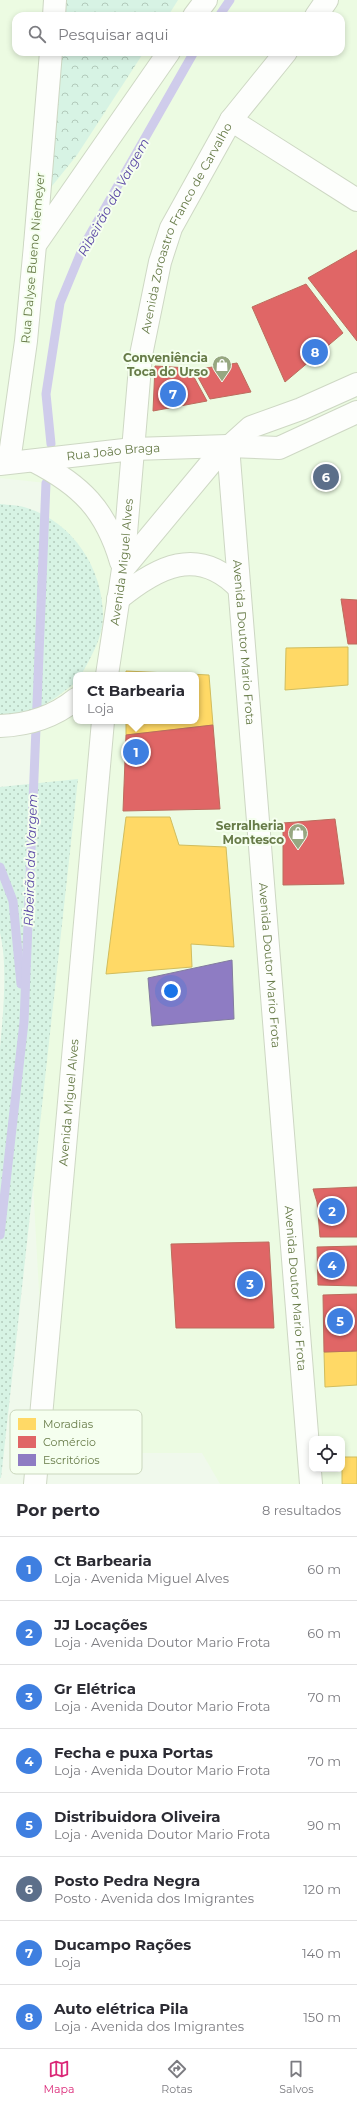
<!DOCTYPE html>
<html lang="pt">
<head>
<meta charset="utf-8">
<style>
  body { margin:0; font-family:Montserrat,sans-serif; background:#f2f2f3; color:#2b2b33 }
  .controls { position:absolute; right:12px; bottom:12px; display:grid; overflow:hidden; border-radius:8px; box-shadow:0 2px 6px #0003 }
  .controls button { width:36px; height:36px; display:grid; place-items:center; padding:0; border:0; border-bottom:1px solid #e1e1e2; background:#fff; color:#2b2b33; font:20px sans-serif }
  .you { position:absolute; left:171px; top:991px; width:14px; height:14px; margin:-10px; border:3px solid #fff; border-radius:50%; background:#1a73e8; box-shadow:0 0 0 6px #1a73e833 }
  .badge { display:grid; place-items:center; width:26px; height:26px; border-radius:50%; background:#db2777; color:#fff; font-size:13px; font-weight:700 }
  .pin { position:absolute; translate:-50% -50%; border:2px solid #fff; box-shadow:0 1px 4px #0006 }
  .popup { position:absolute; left:73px; top:672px; width:126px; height:52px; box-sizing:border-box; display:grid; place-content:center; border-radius:8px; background:#fff; filter:drop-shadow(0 1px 3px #0005); font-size:13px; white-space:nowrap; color:#7c7c81 }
  .popup b { font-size:15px; color:#2b2b33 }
  .popup::after { content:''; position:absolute; left:50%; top:100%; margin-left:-8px; border:8px solid transparent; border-top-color:#fff }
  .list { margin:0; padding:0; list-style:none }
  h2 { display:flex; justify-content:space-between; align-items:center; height:52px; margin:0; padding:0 16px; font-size:17px }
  h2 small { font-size:13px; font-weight:400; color:#7c7c81 }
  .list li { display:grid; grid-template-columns:26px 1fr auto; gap:12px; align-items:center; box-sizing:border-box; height:64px; padding:0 16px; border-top:1px solid #e1e1e2 }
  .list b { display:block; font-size:15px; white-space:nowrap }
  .list p { margin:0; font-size:13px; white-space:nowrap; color:#7c7c81 }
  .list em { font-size:13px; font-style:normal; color:#7c7c81 }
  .icon { flex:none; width:22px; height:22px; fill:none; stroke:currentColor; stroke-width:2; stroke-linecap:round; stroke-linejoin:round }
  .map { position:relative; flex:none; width:357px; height:1484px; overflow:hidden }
  .search { position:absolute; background:#fff; box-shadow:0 2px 6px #0003; left:12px; right:12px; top:12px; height:44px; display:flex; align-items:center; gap:10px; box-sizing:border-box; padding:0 14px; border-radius:12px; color:#7c7c81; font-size:15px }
  .sheet { height:564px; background:#fff }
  nav { display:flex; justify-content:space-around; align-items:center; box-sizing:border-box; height:56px; border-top:1px solid #e1e1e2; background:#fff; font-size:11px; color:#7c7c81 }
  nav a { display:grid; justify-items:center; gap:2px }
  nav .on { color:#db2777 }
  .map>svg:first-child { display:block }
</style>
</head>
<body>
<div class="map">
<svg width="357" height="1484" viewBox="0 0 357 1484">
  <defs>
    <pattern id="grass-dots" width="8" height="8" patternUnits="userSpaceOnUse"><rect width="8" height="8" fill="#d7f3e4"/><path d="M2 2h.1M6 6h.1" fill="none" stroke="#b2cabb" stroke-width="1.8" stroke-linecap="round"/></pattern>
    <pattern id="park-crowns" width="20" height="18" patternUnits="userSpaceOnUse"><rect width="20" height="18" fill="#d7f3e4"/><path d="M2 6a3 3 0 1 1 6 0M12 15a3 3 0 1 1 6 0" fill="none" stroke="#b2cabb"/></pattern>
  </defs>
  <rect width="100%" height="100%" fill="#f0f9ec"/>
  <path fill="#ecfbe2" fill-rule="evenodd" d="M0,0H357V1484H220L202,1453H48L24,1022L46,483L0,478ZM16,16H341V52H16ZM76,675H196V721H76ZM312,1439H342V1469H312Z"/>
  <g fill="url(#grass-dots)">
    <path d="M0,504C9,505 19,505 27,508C73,522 103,569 103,616C103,637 91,657 81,675H76V682C51,702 33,716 0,717Z"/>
    <path d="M78,779L1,1478H0V1048C3,1016 8,964 0,933V787Z"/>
  </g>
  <g fill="url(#park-crowns)">
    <path d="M66,0H178L168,16H64Z"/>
    <path d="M61,52H144L77,155L48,191Z"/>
  </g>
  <g fill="#ffd966" stroke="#d1bd5d">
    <path d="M348,647V685L285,690L286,648Z"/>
    <path d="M126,671L209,675L213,725L126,735V721H196V675H126Z"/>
    <path d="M126,817H170L179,845L226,847L234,947L191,944L192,967L106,974Z"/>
    <path d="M357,1351V1385L325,1387L324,1352Z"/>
    <rect x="342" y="1457" width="15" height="27"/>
  </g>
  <g fill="#e06666" stroke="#bc6c5d">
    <path d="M357,250V341L308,278Z"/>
    <path d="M306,284L343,333L285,382L252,307Z"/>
    <path d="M237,363L251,392L210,399L194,370Z"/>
    <path d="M155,366L189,368L207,401L153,411Z"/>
    <path d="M341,599L357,600V644H348Z"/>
    <path d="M213,725L220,809L123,811L126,735Z"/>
    <path d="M335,819L344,884L283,885V823Z"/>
    <path d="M357,1187V1237H320L317,1202L313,1189Z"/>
    <path d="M269,1242L274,1328H176L171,1244Z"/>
    <path d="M357,1246V1286L318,1285L317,1247Z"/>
    <path d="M357,1294V1351L324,1352L323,1295Z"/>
  </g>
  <path fill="#8e7cc3" stroke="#827c9e" d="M232,960L234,1019L152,1026L148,978Z"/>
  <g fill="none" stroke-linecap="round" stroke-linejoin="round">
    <g stroke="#cfcceb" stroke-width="9">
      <path d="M219,16L230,0"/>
      <path d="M51,444L46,394L60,303L84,245L194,52"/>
      <path d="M0,867L13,901L21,984"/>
      <path d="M0,1235L24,1022L46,483"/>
    </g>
    <g stroke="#cdd7c3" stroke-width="24">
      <g id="street">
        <path d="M54,16L55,0"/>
        <path d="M231,120L357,200"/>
        <path d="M35,245L51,52"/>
        <path id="s1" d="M228,446L311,1484"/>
      </g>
    </g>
    <g stroke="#ced8c4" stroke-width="24">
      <g id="secondary">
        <path d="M194,16L206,0"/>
        <path d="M316,16L327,0"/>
        <path d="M34,461C81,485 106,510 121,562"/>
        <path d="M9,462L26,341L35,245L169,52"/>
        <path id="s2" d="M0,464L133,449L228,446L279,448L357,412"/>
        <path d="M123,569L211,463L251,427L301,409L357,384"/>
        <path d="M118,599C157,567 198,545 239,588"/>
        <path id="s3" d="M107,675L123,569L141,355L160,262L171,228L231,120L286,52"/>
        <path d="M0,726C28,725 54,717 76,699"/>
        <path id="s4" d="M35,1484L103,721"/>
      </g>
    </g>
    <use href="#street" stroke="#fdfefc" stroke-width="22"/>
    <use href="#secondary" stroke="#fdfefc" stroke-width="22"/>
  </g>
  <defs>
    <g id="shop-pin" transform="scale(1)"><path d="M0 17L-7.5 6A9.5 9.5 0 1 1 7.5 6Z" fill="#97a781" stroke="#f5ffef"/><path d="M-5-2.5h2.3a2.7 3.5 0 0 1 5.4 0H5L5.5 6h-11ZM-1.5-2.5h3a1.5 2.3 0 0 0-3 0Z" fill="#fff"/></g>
  </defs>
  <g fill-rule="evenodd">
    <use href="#shop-pin" x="222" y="365"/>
    <use href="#shop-pin" x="298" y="833"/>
  </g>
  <g text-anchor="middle" stroke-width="4" stroke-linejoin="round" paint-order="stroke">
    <g font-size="12" fill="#677b48" stroke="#f5ffef">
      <text dy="4" stroke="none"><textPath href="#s3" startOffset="458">Avenida Zoroastro Franco de Carvalho</textPath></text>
      <text transform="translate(33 258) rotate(-85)" y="4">Rua Dalyse Bueno Niemeyer</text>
      <text dy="4" stroke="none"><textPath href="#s2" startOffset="114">Rua João Braga</textPath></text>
      <text dy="4" stroke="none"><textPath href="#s3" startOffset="114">Avenida Miguel Alves</textPath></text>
      <text dy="4" stroke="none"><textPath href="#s1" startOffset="197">Avenida Doutor Mario Frota</textPath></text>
      <text dy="4" stroke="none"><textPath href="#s1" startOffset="521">Avenida Doutor Mario Frota</textPath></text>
      <text dy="4" stroke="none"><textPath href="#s4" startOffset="383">Avenida Miguel Alves</textPath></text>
      <text dy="4" stroke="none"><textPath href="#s1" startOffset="845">Avenida Doutor Mario Frota</textPath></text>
    </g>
    <g font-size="12" font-weight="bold" fill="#677b48" stroke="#f5ffef" text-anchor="end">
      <text x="208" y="362">Conveniência<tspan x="208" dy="14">Toca do Urso</tspan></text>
      <text x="284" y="830">Serralheria<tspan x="284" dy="14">Montesco</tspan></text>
    </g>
    <g font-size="13" font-style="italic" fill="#5a47a6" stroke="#f5ffef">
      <text transform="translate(113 197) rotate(-61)" y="5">Ribeirão da Vargem</text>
      <text transform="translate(30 860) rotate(-88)" y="5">Ribeirão da Vargem</text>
    </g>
  </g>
  <rect x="10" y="1410" width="132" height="64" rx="6" fill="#f5ffef" stroke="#cad7bd" stroke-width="1"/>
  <rect x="18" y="1418" width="18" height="12" fill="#ffd966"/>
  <rect x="18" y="1436" width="18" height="12" fill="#e06666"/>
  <rect x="18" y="1454" width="18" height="12" fill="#8e7cc3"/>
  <g font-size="11" fill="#677b48">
    <text x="43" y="1428">Moradias</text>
    <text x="43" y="1446">Comércio</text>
    <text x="43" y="1464">Escritórios</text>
  </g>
</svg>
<div class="controls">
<button><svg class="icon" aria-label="locate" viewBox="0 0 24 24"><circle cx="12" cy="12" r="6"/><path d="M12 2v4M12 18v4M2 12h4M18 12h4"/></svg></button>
</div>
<div class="you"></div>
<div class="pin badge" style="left:136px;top:752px;background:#3f7fe0">1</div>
<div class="popup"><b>Ct Barbearia</b>Loja</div>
<div class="pin badge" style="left:332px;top:1211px;background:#3f7fe0">2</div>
<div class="pin badge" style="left:250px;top:1284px;background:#3f7fe0">3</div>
<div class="pin badge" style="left:332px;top:1265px;background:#3f7fe0">4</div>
<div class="pin badge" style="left:340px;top:1321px;background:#3f7fe0">5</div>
<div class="pin badge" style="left:326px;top:477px;background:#5c6f8a">6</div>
<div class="pin badge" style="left:173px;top:394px;background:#3f7fe0">7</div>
<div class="pin badge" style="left:315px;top:352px;background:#3f7fe0">8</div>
<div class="search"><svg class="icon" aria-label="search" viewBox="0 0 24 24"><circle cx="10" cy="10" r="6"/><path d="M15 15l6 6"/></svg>Pesquisar aqui</div>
</div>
<section class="sheet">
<h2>Por perto<small>8 resultados</small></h2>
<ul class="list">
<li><span class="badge" style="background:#3f7fe0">1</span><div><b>Ct Barbearia</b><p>Loja · Avenida Miguel Alves</p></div><em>60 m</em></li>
<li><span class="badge" style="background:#3f7fe0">2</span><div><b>JJ Locações</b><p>Loja · Avenida Doutor Mario Frota</p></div><em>60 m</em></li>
<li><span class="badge" style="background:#3f7fe0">3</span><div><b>Gr Elétrica</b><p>Loja · Avenida Doutor Mario Frota</p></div><em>70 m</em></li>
<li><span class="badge" style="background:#3f7fe0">4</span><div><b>Fecha e puxa Portas</b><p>Loja · Avenida Doutor Mario Frota</p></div><em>70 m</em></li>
<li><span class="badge" style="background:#3f7fe0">5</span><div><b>Distribuidora Oliveira</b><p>Loja · Avenida Doutor Mario Frota</p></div><em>90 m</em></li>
<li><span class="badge" style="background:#5c6f8a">6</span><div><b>Posto Pedra Negra</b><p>Posto · Avenida dos Imigrantes</p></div><em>120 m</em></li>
<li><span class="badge" style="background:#3f7fe0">7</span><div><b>Ducampo Rações</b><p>Loja</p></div><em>140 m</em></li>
<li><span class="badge" style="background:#3f7fe0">8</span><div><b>Auto elétrica Pila</b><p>Loja · Avenida dos Imigrantes</p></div><em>150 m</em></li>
</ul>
</section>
<nav>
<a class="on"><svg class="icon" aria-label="map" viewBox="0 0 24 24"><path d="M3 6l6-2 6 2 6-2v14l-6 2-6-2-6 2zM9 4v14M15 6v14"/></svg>Mapa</a>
<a><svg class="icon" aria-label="directions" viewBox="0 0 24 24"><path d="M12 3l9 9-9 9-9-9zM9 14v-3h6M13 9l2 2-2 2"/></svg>Rotas</a>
<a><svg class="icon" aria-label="saved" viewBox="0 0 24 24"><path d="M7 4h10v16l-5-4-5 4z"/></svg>Salvos</a>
</nav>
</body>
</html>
